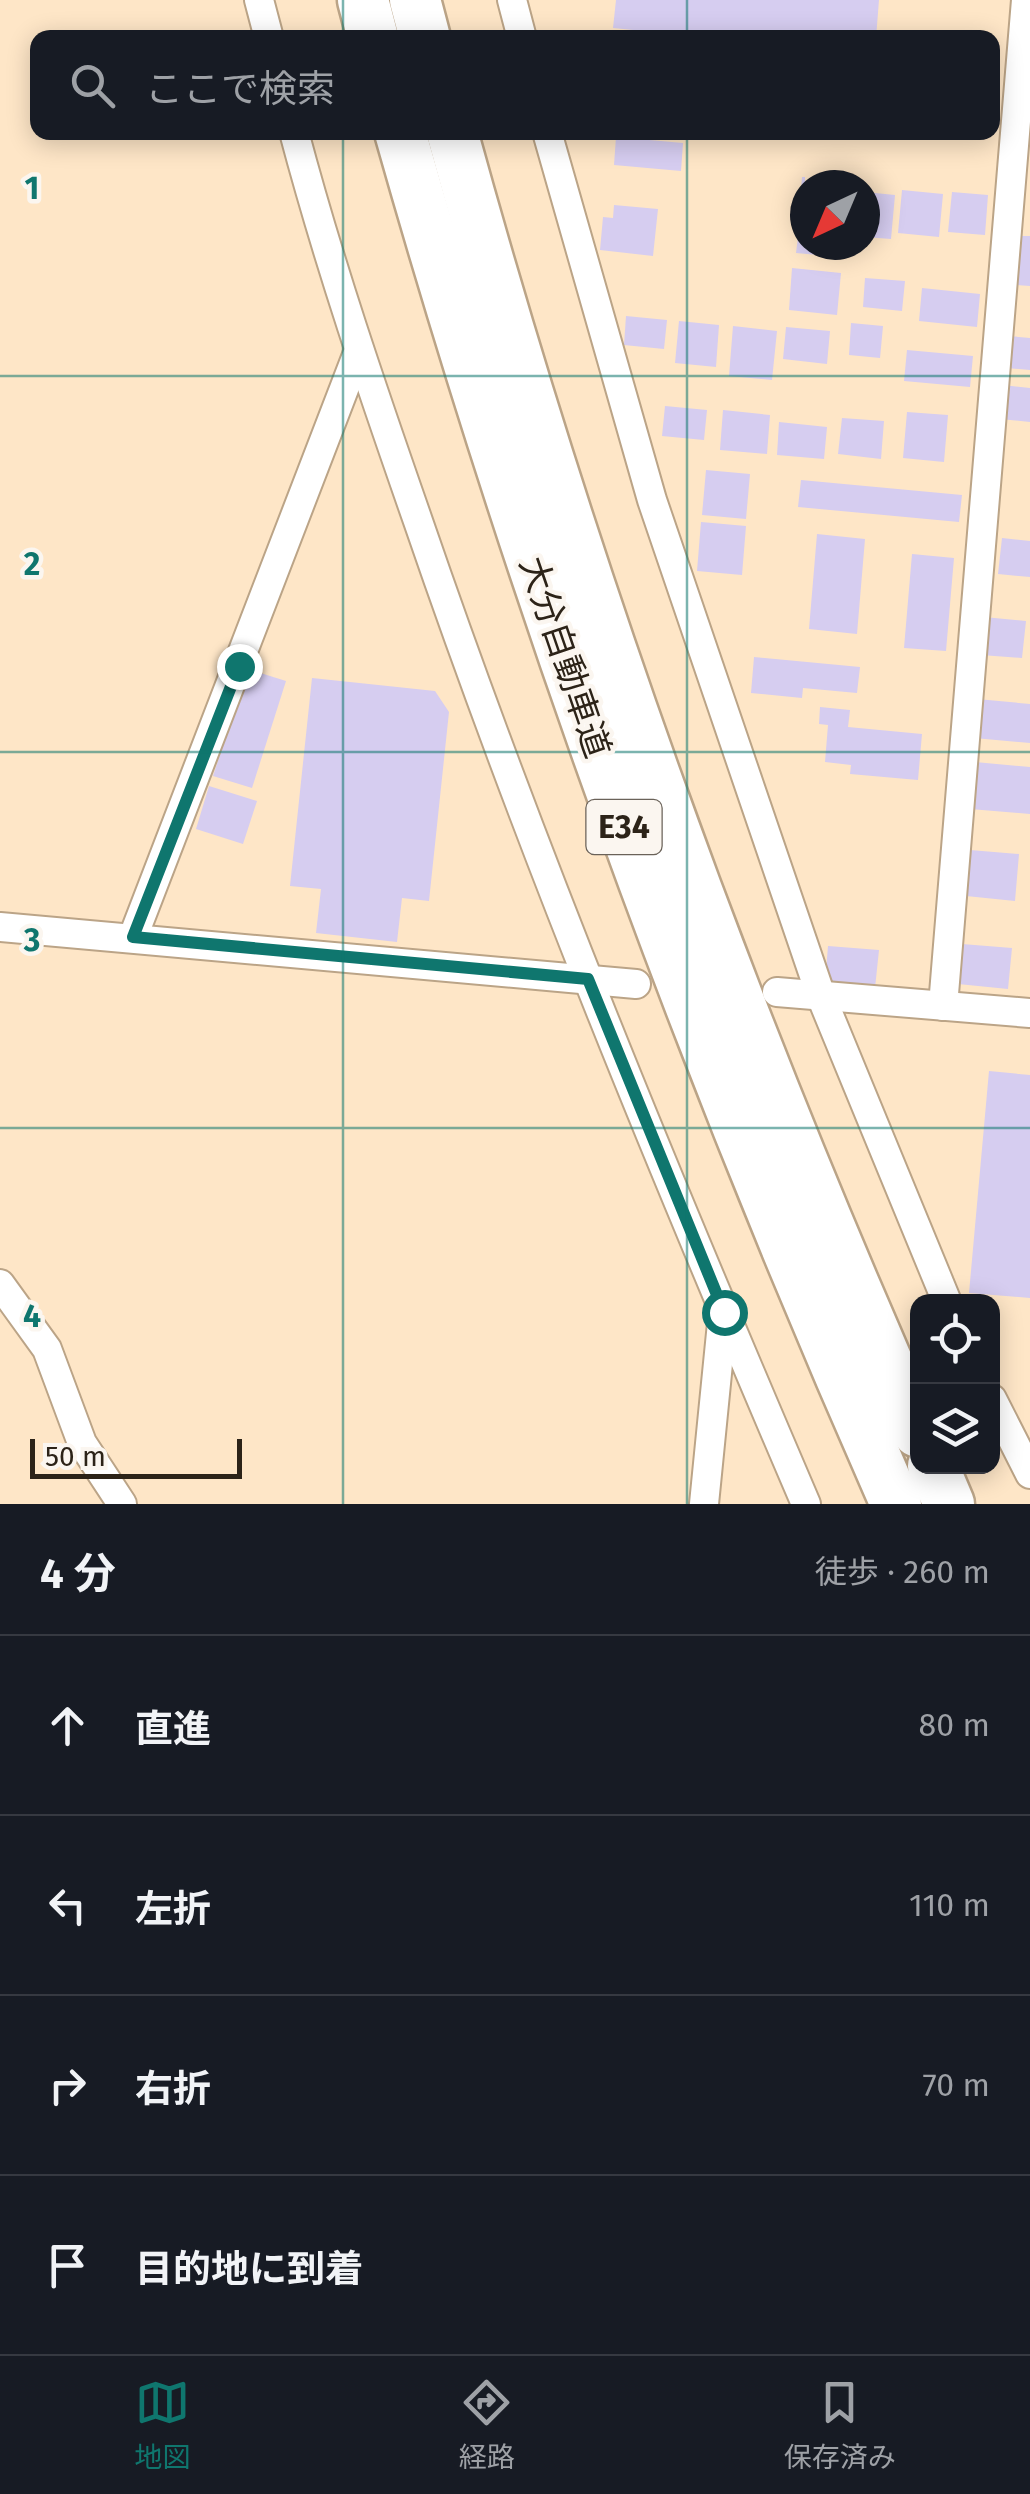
<!DOCTYPE html>
<html lang="ja">
<head>
<meta charset="utf-8">
<style>
  body { margin:0; font-family:"Fira Sans","Noto Sans JP",sans-serif; background:#242831; color:#f1f3f6 }
  .controls { position:absolute; right:30px; bottom:30px; display:grid; overflow:hidden; border-radius:20px; box-shadow:0 5px 25px #0003 }
  .controls button { width:90px; height:90px; display:grid; place-items:center; padding:0; border:0; border-bottom:2px solid #363941; background:#171b24; color:#f1f3f6; font:50px sans-serif }
  .compass { position:absolute; left:790px; top:170px; width:90px; height:90px; border-radius:50%; background:#171b24; box-shadow:0 5px 25px #0003; rotate:224deg }
  .scale { position:absolute; left:30px; bottom:25px; width:212px; box-sizing:border-box; padding-left:10px; border:5px solid #2c2318; border-top:0; font-size:28px; line-height:35px; white-space:nowrap; color:#2c2318; -webkit-text-stroke:8px #fbf6f0; paint-order:stroke }
  .stop { position:absolute; width:30px; height:30px; margin:-22px; border:8px solid #0f766e; border-radius:50%; background:#fff }
  .stop.end { background:#0f766e; border-color:#fff; box-shadow:0 2px 10px #0008 }
  .list { margin:0; padding:0; list-style:none }
  h2 { display:flex; justify-content:space-between; align-items:center; height:130px; margin:0; padding:0 40px; font-size:42px }
  h2 small { font-size:32px; font-weight:400; color:#9ea1a6 }
  .list li { display:grid; grid-template-columns:65px 1fr auto; gap:30px; align-items:center; box-sizing:border-box; height:180px; padding:0 40px; border-top:2px solid #363941 }
  .list b { display:block; font-size:38px; white-space:nowrap }
  .list em { font-size:32px; font-style:normal; color:#9ea1a6 }
  .icon { flex:none; width:55px; height:55px; fill:none; stroke:currentColor; stroke-width:2; stroke-linecap:round; stroke-linejoin:round }
  .map { position:relative; flex:none; width:1030px; height:1504px; overflow:hidden }
  .search { position:absolute; background:#171b24; box-shadow:0 5px 25px #0003; left:30px; right:30px; top:30px; height:110px; display:flex; align-items:center; gap:25px; box-sizing:border-box; padding:0 35px; border-radius:20px; color:#9ea1a6; font-size:38px }
  .sheet { height:850px; background:#171b24 }
  nav { display:flex; justify-content:space-around; align-items:center; box-sizing:border-box; height:140px; border-top:2px solid #363941; background:#171b24; font-size:28px; color:#9ea1a6 }
  nav a { display:grid; justify-items:center; gap:5px }
  nav .on { color:#0f766e }
  .map>svg:first-child { display:block }
</style>
</head>
<body>
<div class="map">
<svg width="1030" height="1504" viewBox="0 0 1030 1504">
  <rect width="100%" height="100%" fill="#fee6c7"/>
  <g fill="#d6cdf0">
    <path d="M616,0H879L876,38H714L613,28Z"/>
    <path d="M616,137L683,143L681,171L614,165Z"/>
    <path d="M802,177H805V229L798,228Z"/>
    <path d="M902,190L943,194L939,237L898,233Z"/>
    <path d="M865,192L895,195L891,239L865,237Z"/>
    <path d="M952,192L988,195L985,235L948,232Z"/>
    <path d="M614,205L658,209L653,256L600,250L603,217L613,218Z"/>
    <path d="M1020,236H1030V286L1016,285Z"/>
    <path d="M798,237H805V245H819L818,255L796,253Z"/>
    <path d="M792,268L841,273L837,315L789,310Z"/>
    <path d="M865,278L905,281L902,311L863,307Z"/>
    <path d="M922,288L980,294L977,327L919,321Z"/>
    <path d="M626,316L667,320L664,349L624,345Z"/>
    <path d="M679,321L719,325L716,367L675,363Z"/>
    <path d="M851,323L883,326L880,358L849,355Z"/>
    <path d="M733,326L777,331L772,380L729,376Z"/>
    <path d="M786,327L830,331L827,364L783,359Z"/>
    <path d="M1009,336L1030,338V370L1006,368Z"/>
    <path d="M907,350L973,356L970,387L904,381Z"/>
    <path d="M1003,385L1030,388V422L1000,419Z"/>
    <path d="M665,406L707,410L704,440L662,436Z"/>
    <path d="M723,410L770,415L767,454L720,450Z"/>
    <path d="M907,412L948,415L944,462L903,458Z"/>
    <path d="M842,418L884,421L881,459L838,454Z"/>
    <path d="M779,422L827,427L824,459L777,455Z"/>
    <path d="M706,470L750,474L746,519L702,515Z"/>
    <path d="M801,480L962,495L959,522L798,507Z"/>
    <path d="M701,522L746,526L742,575L697,571Z"/>
    <path d="M817,534L865,539L857,634L809,629Z"/>
    <path d="M1002,538L1030,541V577L998,574Z"/>
    <path d="M912,554L954,558L946,651L904,648Z"/>
    <path d="M984,617L1026,621L1022,658L981,655Z"/>
    <path d="M754,657L860,667L857,693L803,688L802,698L751,693Z"/>
    <path d="M248,669L286,681L252,788L213,776Z"/>
    <path d="M312,678L435,691L449,712L429,901L402,898L397,942L316,933L321,889L290,886Z"/>
    <path d="M977,699L1030,704V743L974,738Z"/>
    <path d="M820,707L850,710L848,727L922,734L918,780L850,774L851,765L825,762L828,725L819,724Z"/>
    <path d="M975,762L1030,767V814L970,809Z"/>
    <path d="M209,786L257,801L243,844L196,829Z"/>
    <path d="M970,850L1019,854L1015,901L966,896Z"/>
    <path d="M962,944L1012,948L1008,989L958,984Z"/>
    <path d="M828,946L879,950L875,988L825,983Z"/>
    <path d="M989,1071L1030,1075V1298L969,1293Z"/>
  </g>
  <g fill="none" stroke-linecap="round" stroke-linejoin="round">
    <g stroke="#bba487" stroke-width="32">
      <g id="minor">
        <path d="M259,0L269,38"/>
        <path d="M512,0L522,38"/>
        <path d="M294,132C329,264 373,392 418,521C532,854 667,1180 806,1504"/>
        <path d="M547,132L652,500L821,996L947,1302"/>
        <path d="M0,927L636,984"/>
        <path d="M133,937L359,350"/>
        <path d="M777,992L1030,1013"/>
        <path d="M943,1006L1026,0"/>
        <path d="M0,1284L47,1349L82,1443L122,1504"/>
        <path d="M992,1399L1030,1474"/>
        <path d="M704,1504L723,1313"/>
      </g>
    </g>
    <g stroke="#bba487" stroke-width="55">
      <g id="motorway">
        <path d="M363,0L373,38"/>
        <path d="M415,0L425,38"/>
        <path d="M400,132C533,601 699,1059 896,1504"/>
        <path d="M452,132C574,576 731,1012 918,1432"/>
        <path d="M933,1466L949,1504"/>
      </g>
    </g>
    <use href="#minor" stroke="#fff" stroke-width="28"/>
    <use href="#motorway" stroke="#fff" stroke-width="50"/>
  </g>
  <g fill="none" stroke-linecap="round" stroke-linejoin="round">
    <path stroke="#0f766e" stroke-width="12" d="M239,666L133,937L588,979L724,1312"/>
  </g>
  <path fill="none" stroke="#0f766e" stroke-width="2.5" stroke-opacity="0.55" d="M343,0V38M687,0V38M343,132V1504M687,132V1504M0,376H1030M0,752H1030M0,1128H1030"/>
  <g text-anchor="middle" stroke-width="9" stroke-linejoin="round" paint-order="stroke">
    <rect fill="#fbf6f0" stroke="#6a6259" stroke-width="2.5" x="586.5" y="800" width="75" height="54" rx="8"/>
    <g font-size="32" font-weight="bold" fill="#2c2318">
      <text x="624" y="838">E34</text>
    </g>
    <g font-size="35" fill="#2c2318" stroke="#fbf6f0">
      <text transform="translate(565 657) rotate(71)" y="12">大分自動車道</text>
    </g>
  </g>
  <g font-size="32" text-anchor="middle" font-weight="bold" fill="#0f766e" stroke="#fbf6f0" stroke-width="9" stroke-linejoin="round" paint-order="stroke">
    <text x="32" y="199">1</text>
    <text x="32" y="575">2</text>
    <text x="32" y="951">3</text>
    <text x="32" y="1327">4</text>
  </g>
</svg>
<div class="controls">
<button><svg class="icon" aria-label="locate" viewBox="0 0 24 24"><circle cx="12" cy="12" r="6"/><path d="M12 2v4M12 18v4M2 12h4M18 12h4"/></svg></button>
<button><svg class="icon" aria-label="layers" viewBox="0 0 24 24"><path d="M12 4l9 5-9 5-9-5zM3 14l9 5 9-5"/></svg></button>
</div>
<svg class="compass" viewBox="-18 -18 36 36"><path d="M0-13l5 13h-10z" fill="#e53935"/><path d="M0 13l5-13h-10z" fill="#9ea1a6"/></svg>
<div class="scale">50 m</div>
<div class="stop" style="left:724px;top:1312px"></div>
<div class="stop end" style="left:239px;top:666px"></div>
<div class="search"><svg class="icon" aria-label="search" viewBox="0 0 24 24"><circle cx="10" cy="10" r="6"/><path d="M15 15l6 6"/></svg>ここで検索</div>
</div>
<section class="sheet">
<h2>4 分<small>徒歩 · 260 m</small></h2>
<ul class="list">
<li><svg class="icon" aria-label="ahead" viewBox="0 0 24 24"><path d="M12 20V5M6 11l6-6 6 6"/></svg><div><b>直進</b></div><em>80 m</em></li>
<li><svg class="icon" aria-label="left" viewBox="0 0 24 24"><path d="M17 20v-9H6M10 6l-5 5 5 5"/></svg><div><b>左折</b></div><em>110 m</em></li>
<li><svg class="icon" aria-label="right" viewBox="0 0 24 24"><path d="M7 20v-9h11M14 6l5 5-5 5"/></svg><div><b>右折</b></div><em>70 m</em></li>
<li><svg class="icon" aria-label="arrive" viewBox="0 0 24 24"><path d="M6 21V4h12l-3 4 3 4H6"/></svg><div><b>目的地に到着</b></div></li>
</ul>
</section>
<nav>
<a class="on"><svg class="icon" aria-label="map" viewBox="0 0 24 24"><path d="M3 6l6-2 6 2 6-2v14l-6 2-6-2-6 2zM9 4v14M15 6v14"/></svg>地図</a>
<a><svg class="icon" aria-label="directions" viewBox="0 0 24 24"><path d="M12 3l9 9-9 9-9-9zM9 14v-3h6M13 9l2 2-2 2"/></svg>経路</a>
<a><svg class="icon" aria-label="saved" viewBox="0 0 24 24"><path d="M7 4h10v16l-5-4-5 4z"/></svg>保存済み</a>
</nav>
</body>
</html>
